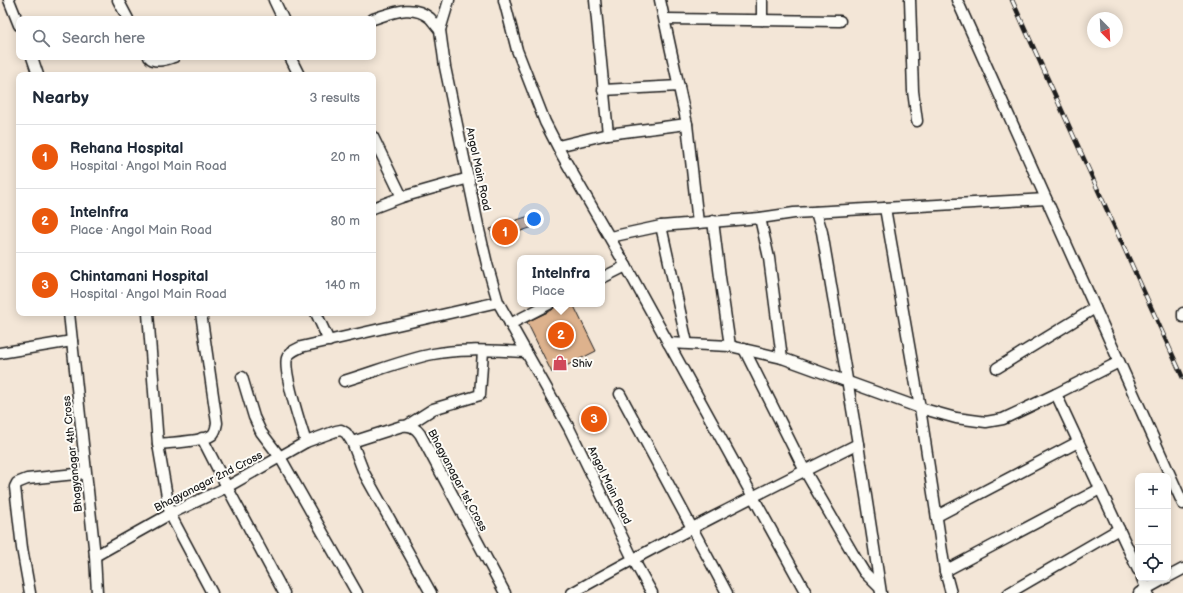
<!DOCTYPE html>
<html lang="en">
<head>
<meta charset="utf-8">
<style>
  body { margin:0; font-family:"Balsamiq Sans",sans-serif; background:#f6f6f7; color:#1f2937 }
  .controls { position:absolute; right:12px; bottom:12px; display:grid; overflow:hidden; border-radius:8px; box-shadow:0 2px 10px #0003 }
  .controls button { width:36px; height:36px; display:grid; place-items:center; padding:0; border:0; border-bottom:1px solid #e0e1e3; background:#fff; color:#1f2937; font:20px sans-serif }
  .compass { position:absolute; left:1087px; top:12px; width:36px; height:36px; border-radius:50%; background:#fff; box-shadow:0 2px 10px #0003; rotate:156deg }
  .you { position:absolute; left:534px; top:219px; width:14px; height:14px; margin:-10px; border:3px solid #fff; border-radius:50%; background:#1a73e8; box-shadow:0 0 0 6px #1a73e833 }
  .badge { display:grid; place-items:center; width:26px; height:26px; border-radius:50%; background:#ea580c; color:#fff; font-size:13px; font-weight:700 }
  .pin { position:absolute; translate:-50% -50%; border:2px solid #fff; box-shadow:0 1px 4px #0006 }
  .popup { position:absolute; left:517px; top:255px; width:88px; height:52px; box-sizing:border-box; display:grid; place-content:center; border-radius:8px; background:#fff; filter:drop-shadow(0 1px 3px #0005); font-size:13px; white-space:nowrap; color:#747a83 }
  .popup b { font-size:15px; color:#1f2937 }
  .popup::after { content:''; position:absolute; left:50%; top:100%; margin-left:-8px; border:8px solid transparent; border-top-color:#fff }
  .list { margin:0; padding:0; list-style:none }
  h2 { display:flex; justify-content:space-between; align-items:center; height:52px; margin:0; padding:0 16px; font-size:17px }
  h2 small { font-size:13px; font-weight:400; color:#747a83 }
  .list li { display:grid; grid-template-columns:26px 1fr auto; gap:12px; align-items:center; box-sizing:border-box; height:64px; padding:0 16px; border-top:1px solid #e0e1e3 }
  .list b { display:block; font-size:15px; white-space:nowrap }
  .list p { margin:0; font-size:13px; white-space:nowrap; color:#747a83 }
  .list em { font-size:13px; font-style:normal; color:#747a83 }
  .icon { flex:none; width:22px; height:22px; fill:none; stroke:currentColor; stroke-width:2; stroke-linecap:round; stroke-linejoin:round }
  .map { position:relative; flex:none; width:1183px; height:593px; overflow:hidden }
  .search { position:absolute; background:#fff; box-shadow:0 2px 10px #0003; left:16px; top:16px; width:360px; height:44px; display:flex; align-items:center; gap:10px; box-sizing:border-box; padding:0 14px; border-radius:8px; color:#747a83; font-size:15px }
  .panel { position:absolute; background:#fff; box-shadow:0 2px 10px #0003; left:16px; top:72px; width:360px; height:244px; border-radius:8px }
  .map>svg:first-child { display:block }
</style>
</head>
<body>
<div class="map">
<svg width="1183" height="593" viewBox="0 0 1183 593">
  <rect width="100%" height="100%" fill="#f3e6d7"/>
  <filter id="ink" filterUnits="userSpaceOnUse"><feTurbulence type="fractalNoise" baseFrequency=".025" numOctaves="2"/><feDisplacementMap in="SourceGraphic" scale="8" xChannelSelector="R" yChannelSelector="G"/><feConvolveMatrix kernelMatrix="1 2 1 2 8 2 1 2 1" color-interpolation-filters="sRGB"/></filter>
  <g filter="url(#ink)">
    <g fill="#ddb28d" stroke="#1c1c1c">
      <path d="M529,216L533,227L494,240L490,229Z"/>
      <path d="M558,304H573L596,351L552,373L527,322L552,310Z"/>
    </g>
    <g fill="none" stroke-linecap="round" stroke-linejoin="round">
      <g stroke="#1c1c1c" stroke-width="13">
        <g id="minor">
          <path d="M9,0L19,25"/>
          <path d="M118,0L128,19"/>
          <path d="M274,0L283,19"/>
          <path d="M449,0L440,30L445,67L479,230L487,264L498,302L569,428L633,559L652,593"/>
          <path d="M504,0L517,50L545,122L562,155L626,266L806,593"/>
          <path d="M595,0L608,134"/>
          <path d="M660,0L687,124L698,223"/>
          <path d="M910,0L913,91L917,121"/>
          <path d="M957,0L1183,504"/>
          <path d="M373,19C392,13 412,3 430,18C433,21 436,26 440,30"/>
          <path d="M665,19L840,21"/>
          <path d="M762,20V0"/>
          <path d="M32,57L38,75"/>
          <path d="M149,57C155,64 167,59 174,57"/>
          <path d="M290,57L299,75"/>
          <path d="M603,90L679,86"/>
          <path d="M373,137L402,197"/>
          <path d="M558,146L608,134L687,124"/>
          <path d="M373,208L402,197L469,178"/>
          <path d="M885,208L920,408L945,571L951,593"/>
          <path d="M816,212L822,232L858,444L881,593"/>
          <path d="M760,218L769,258L782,358"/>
          <path d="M713,221L720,277L730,346"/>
          <path d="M661,226L687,343"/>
          <path d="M610,237L661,226L760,218L794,213L1046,199"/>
          <path d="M602,278L626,266"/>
          <path d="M69,313L95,556L97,593"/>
          <path d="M148,313L158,444L170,514L212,593"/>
          <path d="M316,313L329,341"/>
          <path d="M1183,317V313"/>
          <path d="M510,324L549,304"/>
          <path d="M668,343L730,346L782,358L920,408L956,418L986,422L1003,419L1056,394L1119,362"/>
          <path d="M744,349L805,471L856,559L864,572L879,587"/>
          <path d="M0,353L72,341"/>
          <path d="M997,368L1095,308"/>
          <path d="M242,377L254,417L261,432L280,457L357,593"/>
          <path d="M344,381C374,372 403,360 433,354C463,348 496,351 526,352"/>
          <path d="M620,394L727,593"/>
          <path d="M1056,394L1138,570"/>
          <path d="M408,425L433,409L480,395L483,351"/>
          <path d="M202,438L227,487L284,593"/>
          <path d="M306,442C301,427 283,371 287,358C289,352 295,350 301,347L498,302"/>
          <path d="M352,442L402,426C410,425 415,427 420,434L505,593"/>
          <path d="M158,444C169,443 205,441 212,435C216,432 216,427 217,423L201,313"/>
          <path d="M937,516L1078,442"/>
          <path d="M95,556L170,514L227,487L306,442L336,431L341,430L346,433L352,442L364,473L431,593"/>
          <path d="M945,571L1100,489"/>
          <path d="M1168,577L1183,569"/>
          <path d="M1142,578L1148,593"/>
          <path d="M30,593L22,548L15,487L17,483L27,479L85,473"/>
          <path d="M572,593C666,540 762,492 858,444"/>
          <path d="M1009,593L1119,529"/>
          <path d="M1139,593L1166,578"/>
        </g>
      </g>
      <use href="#minor" stroke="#fdfcf7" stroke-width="10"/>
      <g stroke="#1c1c1c" stroke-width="4.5">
        <path id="rail" d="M1012,0L1183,378"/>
      </g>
      <use href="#rail" stroke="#fdfcf7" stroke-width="3" stroke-dasharray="9" stroke-linecap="butt"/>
    </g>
  </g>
  <defs>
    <g id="shop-bare" transform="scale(1.2)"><path d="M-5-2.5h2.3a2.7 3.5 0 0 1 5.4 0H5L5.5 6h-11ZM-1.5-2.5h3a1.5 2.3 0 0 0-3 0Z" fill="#d1495b" stroke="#fdfcf7" stroke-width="2.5" paint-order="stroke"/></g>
  </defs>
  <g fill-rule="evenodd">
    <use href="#shop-bare" x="560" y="363"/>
  </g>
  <g text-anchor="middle" stroke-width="4" stroke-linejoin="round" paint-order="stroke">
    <g font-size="11" fill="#1c1c1c" stroke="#fdfcf7">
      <text transform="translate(479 169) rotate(78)" y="4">Angol Main Road</text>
      <text transform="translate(72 454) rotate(-96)" y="4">Bhagyanagar 4th Cross</text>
      <text transform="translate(458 480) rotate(62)" y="4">Bhagyanagar 1st Cross</text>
      <text transform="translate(208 481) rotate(-27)" y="4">Bhagyanagar 2nd Cross</text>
      <text transform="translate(610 485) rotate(64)" y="4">Angol Main Road</text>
    </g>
    <g font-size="11" fill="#1c1c1c" stroke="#fdfcf7" text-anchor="start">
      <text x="572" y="367">Shiv</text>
    </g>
  </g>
</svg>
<div class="controls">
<button>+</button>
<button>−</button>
<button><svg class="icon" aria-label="locate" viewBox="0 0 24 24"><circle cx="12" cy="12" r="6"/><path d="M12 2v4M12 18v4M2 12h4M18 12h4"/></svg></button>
</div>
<svg class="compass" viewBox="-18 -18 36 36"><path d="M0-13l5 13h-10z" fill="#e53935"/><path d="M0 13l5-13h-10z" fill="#747a83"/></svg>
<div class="you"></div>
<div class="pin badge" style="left:505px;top:232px">1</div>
<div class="pin badge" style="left:561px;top:335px">2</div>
<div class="popup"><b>Intelnfra</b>Place</div>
<div class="pin badge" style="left:594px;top:419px">3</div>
<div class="search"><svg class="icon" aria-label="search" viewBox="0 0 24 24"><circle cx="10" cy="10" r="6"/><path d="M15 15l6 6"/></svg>Search here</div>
<section class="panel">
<h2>Nearby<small>3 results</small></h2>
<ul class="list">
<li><span class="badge">1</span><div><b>Rehana Hospital</b><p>Hospital · Angol Main Road</p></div><em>20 m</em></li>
<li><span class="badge">2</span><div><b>Intelnfra</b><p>Place · Angol Main Road</p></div><em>80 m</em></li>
<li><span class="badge">3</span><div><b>Chintamani Hospital</b><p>Hospital · Angol Main Road</p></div><em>140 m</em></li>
</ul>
</section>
</div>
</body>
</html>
